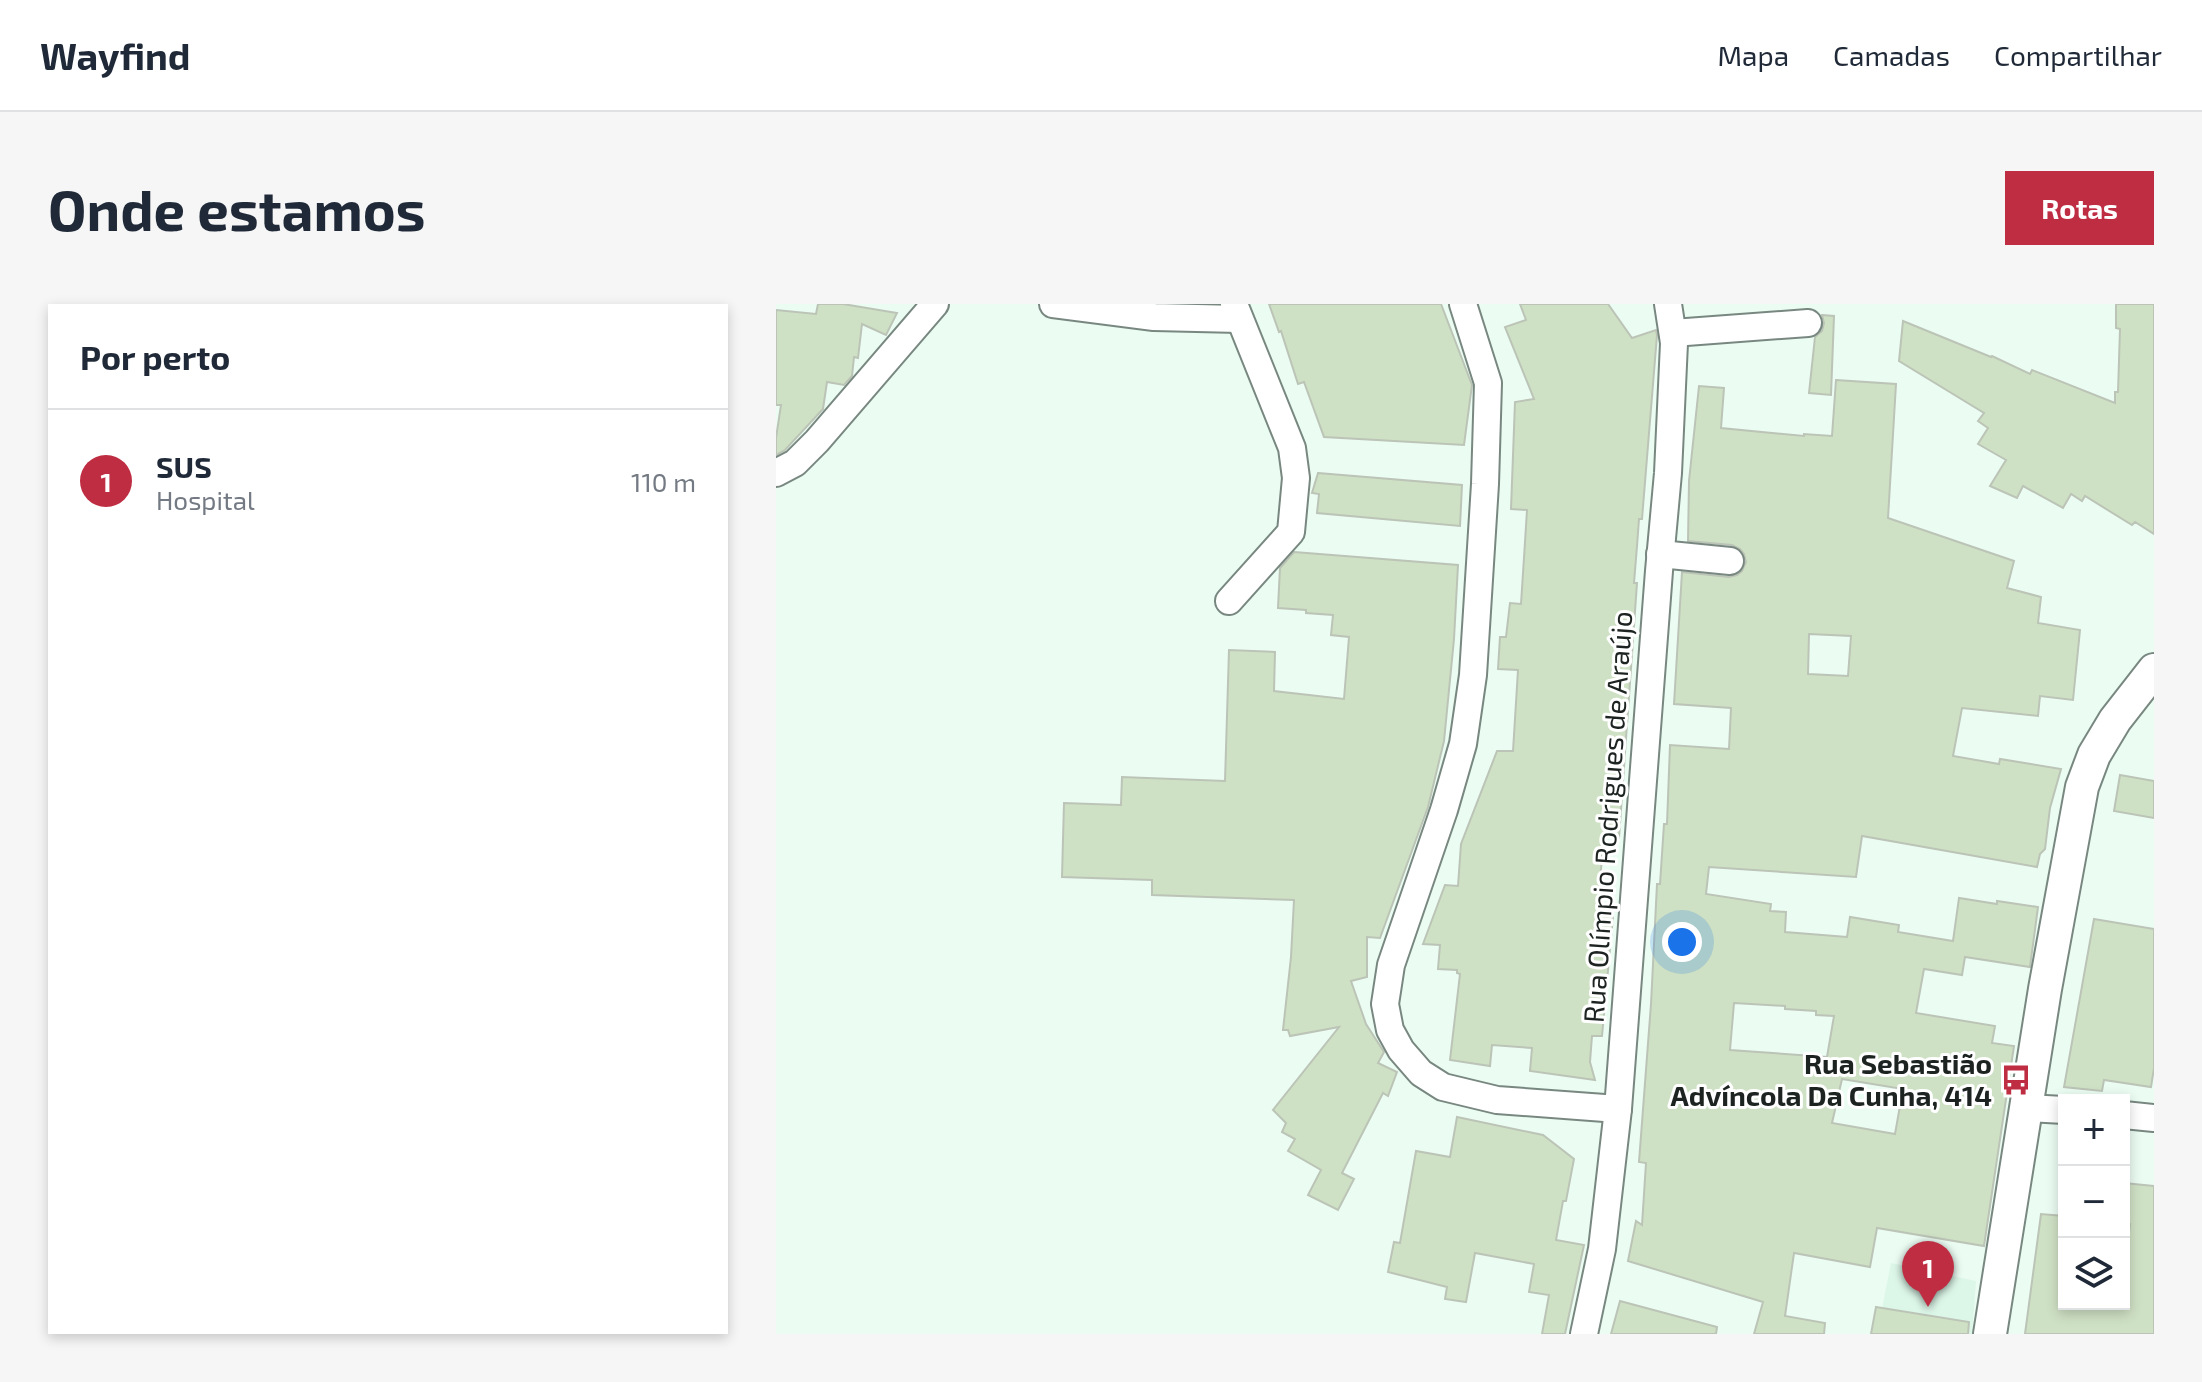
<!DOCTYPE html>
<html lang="pt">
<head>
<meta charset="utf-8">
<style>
  body { margin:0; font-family:"Exo 2",sans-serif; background:#f6f6f7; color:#1f2937 }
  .controls { position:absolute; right:24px; bottom:24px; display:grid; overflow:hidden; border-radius:0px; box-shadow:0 4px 12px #0003 }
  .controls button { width:72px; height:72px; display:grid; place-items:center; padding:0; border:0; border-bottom:2px solid #e0e1e3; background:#fff; color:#1f2937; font:40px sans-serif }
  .you { position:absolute; left:906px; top:638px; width:28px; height:28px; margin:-20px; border:6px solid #fff; border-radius:50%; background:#1a73e8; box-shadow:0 0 0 12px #1a73e833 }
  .badge { display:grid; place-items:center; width:52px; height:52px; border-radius:50%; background:#be2d42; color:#fff; font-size:26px; font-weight:700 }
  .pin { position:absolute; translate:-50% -66px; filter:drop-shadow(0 2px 4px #0008) }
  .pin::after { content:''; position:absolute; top:42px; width:28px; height:24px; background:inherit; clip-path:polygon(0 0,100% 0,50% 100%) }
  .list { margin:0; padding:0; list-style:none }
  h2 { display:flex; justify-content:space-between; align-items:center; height:104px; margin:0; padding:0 32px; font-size:34px }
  h2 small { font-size:26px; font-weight:400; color:#747a83 }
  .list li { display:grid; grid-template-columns:52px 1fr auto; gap:24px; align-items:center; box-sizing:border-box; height:144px; padding:0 32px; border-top:2px solid #e0e1e3 }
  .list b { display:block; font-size:30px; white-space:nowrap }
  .list p { margin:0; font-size:26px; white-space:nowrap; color:#747a83 }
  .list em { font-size:26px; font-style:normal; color:#747a83 }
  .icon { flex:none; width:44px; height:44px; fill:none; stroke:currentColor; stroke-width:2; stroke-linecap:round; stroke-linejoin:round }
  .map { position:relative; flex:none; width:1378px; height:1030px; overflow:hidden; border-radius:0px }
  header { display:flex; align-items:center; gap:48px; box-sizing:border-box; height:112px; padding:0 40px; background:#fff; border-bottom:2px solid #e0e1e3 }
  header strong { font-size:38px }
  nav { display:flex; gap:44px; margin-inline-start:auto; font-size:28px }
  .intro { display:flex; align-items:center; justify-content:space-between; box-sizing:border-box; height:192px; padding:0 48px }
  h1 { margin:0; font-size:56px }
  .button { padding:20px 36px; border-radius:0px; background:#be2d42; color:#fff; font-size:28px; font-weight:700 }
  main { display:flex; gap:48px; padding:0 48px }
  aside { flex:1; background:#fff; border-radius:0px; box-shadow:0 4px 12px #0003 }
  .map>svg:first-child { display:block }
</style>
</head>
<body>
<header>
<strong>Wayfind</strong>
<nav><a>Mapa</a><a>Camadas</a><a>Compartilhar</a></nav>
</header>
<div class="intro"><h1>Onde estamos</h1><a class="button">Rotas</a></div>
<main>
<aside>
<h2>Por perto<small></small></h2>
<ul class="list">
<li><span class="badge">1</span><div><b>SUS</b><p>Hospital</p></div><em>110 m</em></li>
</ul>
</aside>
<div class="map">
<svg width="1378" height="1030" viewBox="0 0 1378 1030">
  <rect width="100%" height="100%" fill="#ebfcf3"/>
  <path fill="#dcf6e8" d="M1115,959L1200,977L1196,1030H1101Z"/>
  <g fill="#cfe1c5" stroke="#bbc4b6" stroke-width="2" fill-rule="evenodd">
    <path d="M42,0H67L121,9L110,31L86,20L82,54L78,53L76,72L68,81L51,78L47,105L9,146L0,151V134L5,101H0V6L40,10Z"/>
    <path d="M493,0H665L696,81L688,141L548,133L528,78L522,80L505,27L503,28Z"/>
    <path d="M744,0H832L856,34L880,26L881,31L866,215H863L861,242L858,279H861L843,534L828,532L824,576L822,611L837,612L826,732H816L814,758L819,776L754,767L756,744L716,741L714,762L674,756L684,670L681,669V666L662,665L664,641L647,640L669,581L682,582L685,540L721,447H737L742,366L722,365L724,333H730L734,299L745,300L749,238L751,206L735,205L739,98L758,95L729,23L750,16Z"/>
    <path d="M1340,0H1378V230L1359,218L1356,221L1309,192L1306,197L1295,190L1287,204L1247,182L1241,194L1214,182L1230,156L1202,140L1212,124L1202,117L1208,109L1123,57L1127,17L1215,53L1216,52L1254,70L1256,66L1339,99V88H1342L1344,25L1340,24Z"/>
    <path d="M1046,11L1058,12L1055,91L1033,89L1039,33L1046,27L1048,19Z"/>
    <path d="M1060,76L1120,80L1112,214L1238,257L1231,284L1265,293L1262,319L1304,326L1297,396L1264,392L1262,412L1186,404L1177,452L1223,460L1224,455L1285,465L1274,504L1269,545L1264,550L1261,563L1086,532L1080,573L933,563L930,590L995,600L994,607L1010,608L1009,628L1071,633L1074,613L1123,621L1122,628L1177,637L1183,594L1221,600V597L1262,603L1254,663L1189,653L1186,671L1148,665L1140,709L1219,722L1216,739L1238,742L1208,942L1101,924L1094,963L1018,949L1009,1012L1049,1019L1048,1030H978L987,998L852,957L860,917L866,921L870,859L863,858L875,700L881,580H884L888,520H891L894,441L953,445L955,404L898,400L906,268L953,273L961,271L966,267L970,258L968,250L964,245L956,241L912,237L913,177L923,82L948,84L945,124L1028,132V130L1056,132ZM1033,330L1075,332L1072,372L1032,370ZM958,699L1009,702V705L1040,707V711L1058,712L1051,753L954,746ZM1066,775L1127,785L1119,830L1056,819Z"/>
    <path d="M542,169L686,181L684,222L541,209L543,190L536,189Z"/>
    <path d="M518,248L682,261L678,335L668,437L652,503L604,634L591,633V673L575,677L590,720L608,748L602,759L621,768L612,792L607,789L566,869L578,875L562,906L532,891L545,866L512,847L519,835L506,828L510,819L497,806L563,723L514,732L512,726H507L515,653L518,596L376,591V576L286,573L288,499L345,501L346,473L449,477L453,346L499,348L498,387L568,395L573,333L555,331L557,311L530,309V306L502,304L504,264Z"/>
    <path d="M1344,471L1378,477V514L1338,507Z"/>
    <path d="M1318,615L1378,625V764L1375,783L1328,776L1326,787L1288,783Z"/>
    <path d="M681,813L767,831L798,855L790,897H787L780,936L808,941L789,1030H766L773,991L753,988L758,960L699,949L690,998L669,995L671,983L612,968L618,938L624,939L640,847L674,853Z"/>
    <path d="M1348,879L1378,882V1030H1249L1265,910L1288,912V1000H1348V975L1354,920L1348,919Z"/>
    <path d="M844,997L941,1023L940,1030H835Z"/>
    <path d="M1100,1003L1193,1018L1192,1030H1095Z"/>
  </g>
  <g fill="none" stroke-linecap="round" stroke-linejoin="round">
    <g stroke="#788880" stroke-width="30">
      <g id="minor">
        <path d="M277,0L378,13L463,15"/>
        <path d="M687,0L712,79L709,180L697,371L687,440L668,506L615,661L609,700L614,726L625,746L645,769L667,783L721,796L842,805"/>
        <path d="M897,29L1032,19"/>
        <path d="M0,169L19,159L41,137L159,0"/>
        <path d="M884,250L954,257"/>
        <path d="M453,297L515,228L520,174L516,144L458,0"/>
        <path d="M1250,804L1288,806"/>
        <path d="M1348,811L1378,814"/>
        <path d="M808,1030L826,945L842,805L883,267L892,169L898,39L892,0"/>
      </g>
    </g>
    <g stroke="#788880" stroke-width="36">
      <path id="tertiary" d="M1214,1030L1269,685L1306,483L1318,451L1339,416L1378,366"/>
    </g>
    <use href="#minor" stroke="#fff" stroke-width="26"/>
    <use href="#tertiary" stroke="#fff" stroke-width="32"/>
  </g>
  <defs>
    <g id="bus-bare" transform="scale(2.4)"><path d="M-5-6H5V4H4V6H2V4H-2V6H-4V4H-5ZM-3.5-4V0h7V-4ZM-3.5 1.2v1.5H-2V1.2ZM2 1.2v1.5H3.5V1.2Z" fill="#be2d42" stroke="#fff" stroke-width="2.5" paint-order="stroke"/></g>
  </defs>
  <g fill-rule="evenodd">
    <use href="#bus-bare" x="1240" y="776"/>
  </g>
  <g text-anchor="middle" stroke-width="6" stroke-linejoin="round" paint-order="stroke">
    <g font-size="28" fill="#1d2320" stroke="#fff">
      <text transform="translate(832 513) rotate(-86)" y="10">Rua Olímpio Rodrigues de Araújo</text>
    </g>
    <g font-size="28" font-weight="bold" fill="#1d2320" stroke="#fff" text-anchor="end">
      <text x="1216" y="770">Rua Sebastião<tspan x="1216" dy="32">Advíncola Da Cunha, 414</tspan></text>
    </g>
  </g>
</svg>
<div class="controls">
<button>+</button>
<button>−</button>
<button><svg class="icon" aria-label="layers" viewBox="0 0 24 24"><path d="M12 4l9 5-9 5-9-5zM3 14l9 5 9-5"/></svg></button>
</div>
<div class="you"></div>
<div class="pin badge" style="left:1152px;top:1003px">1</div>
</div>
</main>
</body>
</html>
